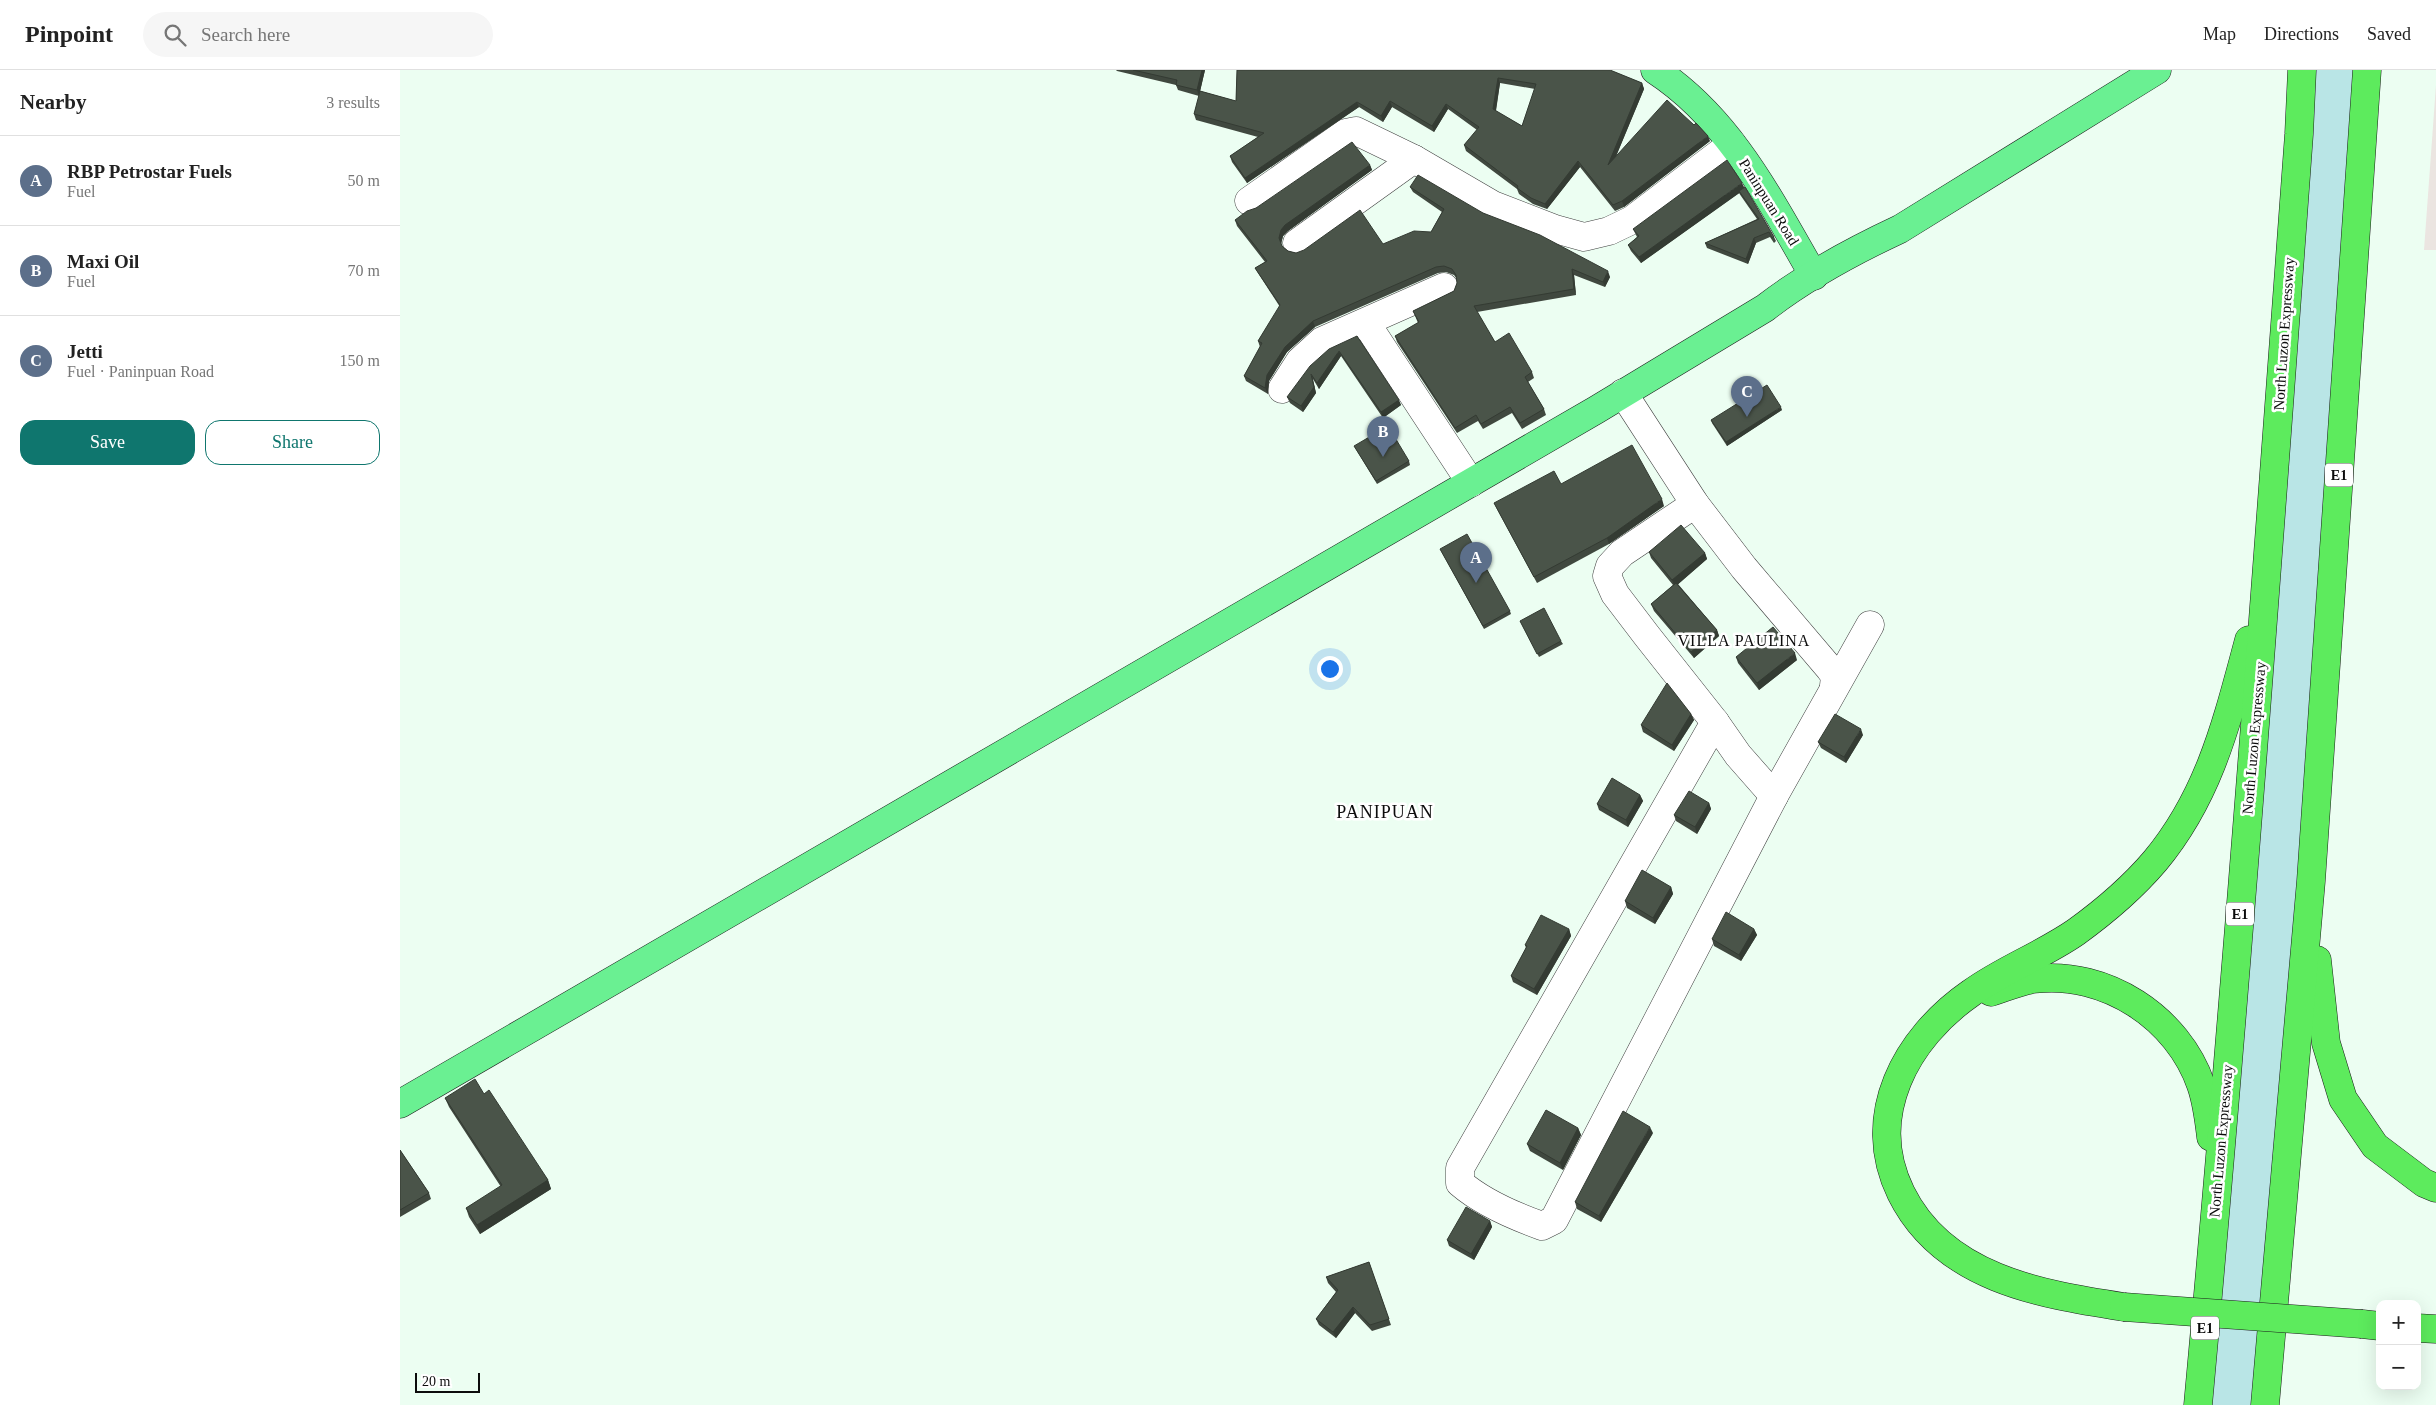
<!DOCTYPE html>
<html lang="en">
<head>
<meta charset="utf-8">
<style>
  body { margin:0; font-family:Georgia,serif; background:#f6f6f6; color:#222 }
  .controls { position:absolute; right:15px; bottom:15px; display:grid; overflow:hidden; border-radius:10px; box-shadow:0 5px 20px #0002 }
  .controls button { width:45px; height:45px; display:grid; place-items:center; padding:0; border:0; border-bottom:1px solid #e0e0e0; background:#fff; color:#222; font:25px sans-serif }
  .scale { position:absolute; left:15px; bottom:12px; width:65px; box-sizing:border-box; padding-left:5px; border:2px solid #0c0c0c; border-top:0; font-size:14px; line-height:18px; white-space:nowrap; color:#0c0c0c; -webkit-text-stroke:4px #fff; paint-order:stroke }
  .you { position:absolute; left:929px; top:598px; width:18px; height:18px; margin:-12px; border:4px solid #fff; border-radius:50%; background:#1a73e8; box-shadow:0 0 0 8px #1a73e833 }
  .badge { display:grid; place-items:center; width:32px; height:32px; border-radius:50%; background:#0f766e; color:#fff; font-size:16px; font-weight:700 }
  .pin { position:absolute; translate:-50% -41px; filter:drop-shadow(0 1px 2px #0008) }
  .pin::after { content:''; position:absolute; top:26px; width:18px; height:15px; background:inherit; clip-path:polygon(0 0,100% 0,50% 100%) }
  .list { margin:0; padding:0; list-style:none }
  h2 { display:flex; justify-content:space-between; align-items:center; height:65px; margin:0; padding:0 20px; font-size:21px }
  h2 small { font-size:16px; font-weight:400; color:#767676 }
  .list li { display:grid; grid-template-columns:32px 1fr auto; gap:15px; align-items:center; box-sizing:border-box; height:90px; padding:0 20px; border-top:1px solid #e0e0e0 }
  .list b { display:block; font-size:19px; white-space:nowrap }
  .list p { margin:0; font-size:16px; white-space:nowrap; color:#767676 }
  .list em { font-size:16px; font-style:normal; color:#767676 }
  .actions { display:flex; gap:10px; padding:15px 20px }
  .actions a { flex:1; padding:11px 0; border:1px solid #0f766e; border-radius:15px; text-align:center; font-size:18px; color:#0f766e }
  .actions .main { background:#0f766e; color:#fff }
  .icon { flex:none; width:28px; height:28px; fill:none; stroke:currentColor; stroke-width:2; stroke-linecap:round; stroke-linejoin:round }
  .map { position:relative; flex:none; width:2036px; height:1335px; overflow:hidden }
  header { display:flex; align-items:center; gap:30px; box-sizing:border-box; height:70px; padding:0 25px; background:#fff; border-bottom:1px solid #e0e0e0 }
  header strong { font-size:24px }
  nav { display:flex; gap:28px; margin-inline-start:auto; font-size:18px }
  .search { width:350px; height:45px; background:#f6f6f6; display:flex; align-items:center; gap:12px; box-sizing:border-box; padding:0 18px; border-radius:28px; color:#767676; font-size:19px }
  main { display:flex }
  aside { flex:1; background:#fff }
  .map>svg:first-child { display:block }
</style>
</head>
<body>
<header>
<strong>Pinpoint</strong>
<div class="search"><svg class="icon" aria-label="search" viewBox="0 0 24 24"><circle cx="10" cy="10" r="6"/><path d="M15 15l6 6"/></svg>Search here</div>
<nav><a>Map</a><a>Directions</a><a>Saved</a></nav>
</header>
<main>
<aside>
<h2>Nearby<small>3 results</small></h2>
<ul class="list">
<li><span class="badge" style="background:#5c6f8a">A</span><div><b>RBP Petrostar Fuels</b><p>Fuel</p></div><em>50 m</em></li>
<li><span class="badge" style="background:#5c6f8a">B</span><div><b>Maxi Oil</b><p>Fuel</p></div><em>70 m</em></li>
<li><span class="badge" style="background:#5c6f8a">C</span><div><b>Jetti</b><p>Fuel · Paninpuan Road</p></div><em>150 m</em></li>
</ul>
<div class="actions"><a class="main">Save</a><a>Share</a></div>
</aside>
<div class="map">
<svg width="2036" height="1335" viewBox="0 0 2036 1335">
  <rect width="100%" height="100%" fill="#ecfef2"/>
  <path fill="#ebe5e1" d="M2036,15V180H2024Z"/>
  <path fill="#b9e5e6" d="M1912,0H1956C1927,445 1894,890 1854,1335H1811Z"/>
  <g fill="none" stroke-linecap="round" stroke-linejoin="round">
    <g stroke="#3f3f3f" stroke-width="29">
      <g id="minor">
        <path d="M849,131L946,63L956,61L1014,89L1093,135L1155,159L1184,167L1209,161L1232,150L1332,74"/>
        <path d="M897,173L1014,89"/>
        <path d="M966,253L1071,413"/>
        <path d="M882,319L900,291L922,271L1044,217"/>
        <path d="M1223,323L1295,434L1344,498L1430,599L1435,606L1434,616"/>
        <path d="M1295,434L1222,483L1210,496L1207,506L1215,524L1247,566L1315,652L1338,685L1374,726"/>
        <path d="M1315,652L1060,1098V1113C1082,1132 1114,1146 1142,1156L1154,1150L1374,726L1470,555"/>
      </g>
    </g>
    <g stroke="#1d1d1d" stroke-width="29">
      <g id="major">
        <path d="M1255,0C1330,49 1370,130 1414,206"/>
        <path d="M0,1034L1196,340L1365,238C1406,206 1453,181 1500,159L1757,0"/>
      </g>
    </g>
    <g stroke="#1d1d1d" stroke-width="29">
      <g id="highway">
        <path d="M1917,890L1926,973L1943,1029L1975,1076L2024,1113L2036,1118"/>
        <path d="M1591,922C1604,918 1620,911 1634,909C1706,900 1778,948 1801,1015C1807,1032 1809,1050 1811,1067"/>
        <path d="M1724,1237C1639,1224 1543,1208 1501,1123C1463,1046 1506,968 1571,923C1604,899 1643,885 1676,862C1705,841 1732,818 1755,791C1810,725 1827,651 1849,570"/>
        <path d="M1962,1254L1980,1256"/>
        <path d="M2017,1258L2036,1259"/>
        <path d="M1798,1335C1837,912 1868,488 1899,64L1902,0"/>
        <path d="M1865,1335L1911,811L1967,0"/>
      </g>
    </g>
    <use href="#minor" stroke="#fff" stroke-width="28"/>
    <use href="#major" stroke="#6af092" stroke-width="28"/>
    <use href="#highway" stroke="#5deb5d" stroke-width="28"/>
    <g stroke="#1d1d1d" stroke-width="29" stroke-linecap="butt">
      <path id="highway-bridge" d="M1724,1237L1962,1254"/>
    </g>
    <use href="#highway-bridge" stroke="#5deb5d" stroke-width="28"/>
  </g>
  <g fill="#40483f" fill-rule="evenodd">
    <path d="M716,0H805L800,21L836,31L837,0L1212,1L1242,13L1244,19L1216,86L1310,71L1224,137L1215,141L1180,97L1147,139L1133,134L1119,124L1117,119L1066,81L1064,75L1077,60L1048,39L1034,62L992,37L983,52L959,37L847,113L832,92L830,86L858,67L796,50L794,44L799,26L778,20L776,15L717,1ZM1100,13L1135,19L1122,56L1096,41Z"/>
    <path d="M970,95L972,100L888,161L883,166L881,174L882,176L888,181L896,183L983,174L1031,162L1042,142L1013,122L1010,117L1083,143L1210,207L1205,217L1174,205L1176,225L1077,242L1095,272L1132,302L1134,308L1128,312L1144,339L1146,345L1122,359L1112,343L1083,359L1078,351L1057,363L997,272L995,266L1018,253L1013,241L1054,221L1057,213V209L1054,205L1046,202L1038,203L915,257L887,282L869,311L868,324L846,311L844,306L860,277L858,271L880,237L858,203L855,198L865,192L837,156L835,150L856,138Z"/>
    <path d="M1344,118L1374,167L1376,171L1374,173L1370,167L1356,173L1348,194L1307,178L1305,173L1357,149L1341,126L1339,123L1241,193L1231,181L1228,175L1237,167L1233,159Z"/>
    <path d="M957,266L1001,335L983,348L941,286L919,319L913,309L916,323L903,342L890,333L887,327Z"/>
    <path d="M1382,340L1327,376L1312,353L1311,350Z"/>
    <path d="M954,376L1009,391L1010,395L977,414Z"/>
    <path d="M1161,414L1264,436L1209,474L1137,513L1097,439L1094,433Z"/>
    <path d="M1040,479L1110,541L1111,544L1084,559Z"/>
    <path d="M1249,482L1305,483L1307,489L1278,514L1317,560L1319,566L1294,588L1254,541L1251,534L1273,515L1251,488Z"/>
    <path d="M1120,551L1161,571L1163,574L1139,587Z"/>
    <path d="M1336,587L1397,590L1359,620L1338,593Z"/>
    <path d="M1291,644L1294,650L1274,681L1243,662L1241,655Z"/>
    <path d="M1463,665L1446,693L1421,678L1418,672Z"/>
    <path d="M1240,725L1243,731L1228,757L1199,740L1197,734Z"/>
    <path d="M1309,733L1311,739L1297,764L1276,751L1274,745Z"/>
    <path d="M1271,817L1273,824L1255,854L1227,838L1225,831Z"/>
    <path d="M1169,859L1171,866L1137,925L1113,912L1111,906L1126,878L1125,875Z"/>
    <path d="M1354,859L1357,865L1341,891L1314,876L1312,869Z"/>
    <path d="M84,1024L148,1110L151,1119L80,1164L69,1147L66,1138L101,1117L49,1037L45,1028Z"/>
    <path d="M1178,1058L1181,1065L1163,1100L1130,1081L1127,1074Z"/>
    <path d="M1253,1063L1201,1152L1177,1139L1175,1132Z"/>
    <path d="M0,1080L29,1123L31,1129L0,1147Z"/>
    <path d="M1090,1151L1092,1157L1074,1190L1049,1176L1047,1170Z"/>
    <path d="M969,1192L991,1255L972,1261L955,1243L936,1268L919,1255L916,1249L936,1222L928,1213L926,1207Z"/>
  </g>
  <g fill="#343b33">
    <path d="M802,0H805L799,26L797,20Z"/>
    <path d="M1098,8L1100,13L1095,45L1093,39Z"/>
    <path d="M1242,13L1244,19L1210,101L1208,95Z"/>
    <path d="M990,31L992,37L983,52L981,46Z"/>
    <path d="M957,32L959,37L847,113L845,108Z"/>
    <path d="M1046,34L1048,39L1034,62L1032,56Z"/>
    <path d="M1308,66L1310,71L1224,137L1222,131Z"/>
    <path d="M1178,91L1180,97L1147,139L1145,134Z"/>
    <path d="M970,95L972,100L888,161L883,166L881,174L879,168L881,160L885,155Z"/>
    <path d="M1342,113L1345,119L1241,193L1239,187Z"/>
    <path d="M1354,168L1356,173L1348,194L1346,189Z"/>
    <path d="M1172,199L1174,205L1176,225L1174,219Z"/>
    <path d="M1208,201L1210,207L1205,217L1203,212Z"/>
    <path d="M913,251L915,257L887,282L869,311L868,324L865,318L867,305L885,277Z"/>
    <path d="M939,281L941,286L919,319L917,313Z"/>
    <path d="M911,304L916,323L903,342L901,336Z"/>
    <path d="M999,330L1001,335L983,348L981,342Z"/>
    <path d="M1381,337L1382,340L1327,376L1326,372Z"/>
    <path d="M1262,429L1264,436L1209,474L1207,468Z"/>
    <path d="M1305,483L1307,489L1275,517L1272,510Z"/>
    <path d="M1317,560L1319,566L1294,588L1291,582Z"/>
    <path d="M1395,583L1397,590L1359,620L1357,613Z"/>
    <path d="M1291,644L1294,650L1274,681L1272,675Z"/>
    <path d="M1461,659L1463,665L1446,693L1444,687Z"/>
    <path d="M1240,725L1243,731L1228,757L1226,750Z"/>
    <path d="M1309,733L1311,739L1297,764L1295,757Z"/>
    <path d="M1271,817L1273,824L1255,854L1253,848Z"/>
    <path d="M1169,859L1171,866L1137,925L1134,919Z"/>
    <path d="M1354,859L1357,865L1341,891L1339,885Z"/>
    <path d="M1250,1057L1253,1063L1201,1152L1199,1146Z"/>
    <path d="M1178,1058L1181,1065L1163,1100L1160,1093Z"/>
    <path d="M148,1110L151,1119L80,1164L77,1155Z"/>
    <path d="M1090,1151L1092,1157L1074,1190L1071,1184Z"/>
    <path d="M953,1237L955,1243L936,1268L933,1262Z"/>
  </g>
  <g fill="#4a5449" stroke="#343b33" fill-rule="evenodd">
    <path d="M733,0H802L797,20L776,15L777,10Z"/>
    <path d="M837,0H1210L1242,13L1208,95L1267,30L1294,55L1296,53L1308,66L1222,131L1213,135L1178,91L1145,134L1131,128L1117,118L1118,116L1064,75L1079,57L1046,34L1032,56L990,31L981,46L957,32L845,108L830,86L864,63L794,44L800,21L836,31ZM1098,8L1136,14L1122,56L1093,39Z"/>
    <path d="M952,72L970,95L885,155L881,160L879,168L882,176L888,181L896,183L904,180L960,140L983,174L1014,161L1031,162L1044,139L1010,117L1018,105L1083,143L1140,165L1208,201L1203,212L1172,199L1174,219L1074,236L1095,272L1109,263L1132,302L1125,307L1144,339L1120,353L1110,337L1081,354L1076,345L1055,358L995,266L1019,252L1013,241L1054,221L1057,213L1056,205L1052,199L1044,196L1036,197L913,251L885,277L867,305L865,318L844,306L862,273L858,271L880,235L855,198L867,191L835,150L847,141L856,138Z"/>
    <path d="M1327,90L1342,113L1239,187L1228,175L1239,166L1233,159Z"/>
    <path d="M1345,117L1374,167L1372,168L1369,162L1354,168L1346,189L1305,173L1359,149L1339,121Z"/>
    <path d="M957,266L999,330L981,342L939,281L917,313L911,304L914,317L901,336L887,327L910,296L929,279Z"/>
    <path d="M1367,315L1381,337L1326,372L1311,350Z"/>
    <path d="M988,356L1009,391L976,411L954,376Z"/>
    <path d="M1232,375L1262,429L1207,468L1134,507L1094,433L1154,401L1161,414Z"/>
    <path d="M1281,455L1305,483L1272,510L1249,482Z"/>
    <path d="M1067,464L1110,541L1083,556L1040,479Z"/>
    <path d="M1276,513L1317,560L1291,582L1251,534Z"/>
    <path d="M1144,538L1161,571L1137,584L1120,551Z"/>
    <path d="M1373,557L1395,583L1357,613L1336,587Z"/>
    <path d="M1267,613L1291,644L1272,675L1241,655Z"/>
    <path d="M1435,644L1461,659L1444,687L1418,672Z"/>
    <path d="M1212,708L1240,725L1226,750L1197,734Z"/>
    <path d="M1289,721L1309,733L1295,757L1274,745Z"/>
    <path d="M1242,800L1271,817L1253,848L1225,831Z"/>
    <path d="M1326,842L1354,859L1339,885L1312,869Z"/>
    <path d="M1141,845L1169,859L1134,919L1111,906L1127,876L1125,875Z"/>
    <path d="M75,1009L84,1024L89,1020L148,1110L77,1155L66,1138L102,1115L45,1028Z"/>
    <path d="M1146,1040L1178,1058L1160,1093L1127,1074Z"/>
    <path d="M1223,1041L1250,1057L1199,1146L1175,1132Z"/>
    <path d="M0,1080L29,1123L0,1140Z"/>
    <path d="M1066,1137L1090,1151L1071,1184L1047,1170Z"/>
    <path d="M969,1192L989,1249L970,1255L953,1237L933,1262L916,1249L938,1220L926,1207Z"/>
  </g>
  <g text-anchor="middle" stroke-width="5" stroke-linejoin="round" paint-order="stroke">
    <g fill="#fff" stroke="#555" stroke-width="1">
      <rect x="1925" y="393.5" width="28" height="23" rx="4"/>
      <rect x="1826" y="832.5" width="28" height="23" rx="4"/>
      <rect x="1791" y="1246.5" width="28" height="23" rx="4"/>
    </g>
    <g font-size="14" font-weight="bold" fill="#0c0c0c">
      <text x="1939" y="410">E1</text>
      <text x="1840" y="849">E1</text>
      <text x="1805" y="1263">E1</text>
    </g>
    <g font-size="15" fill="#0c0c0c" stroke="#fff">
      <text transform="translate(1369 132) rotate(58)" y="5">Paninpuan Road</text>
      <text transform="translate(1884 264) rotate(-86)" y="5">North Luzon Expressway</text>
      <text transform="translate(1854 668) rotate(-85)" y="5">North Luzon Expressway</text>
      <text transform="translate(1821 1071) rotate(-85)" y="5">North Luzon Expressway</text>
    </g>
    <g font-size="16" letter-spacing="1" fill="#0c0c0c" stroke="#fff">
      <text x="1344" y="576">VILLA PAULINA</text>
    </g>
    <g font-size="18" letter-spacing="1" fill="#0c0c0c" stroke="#fff">
      <text x="985" y="748">PANIPUAN</text>
    </g>
  </g>
</svg>
<div class="controls">
<button>+</button>
<button>−</button>
</div>
<div class="scale">20 m</div>
<div class="you"></div>
<div class="pin badge" style="left:1076px;top:513px;background:#5c6f8a">A</div>
<div class="pin badge" style="left:983px;top:387px;background:#5c6f8a">B</div>
<div class="pin badge" style="left:1347px;top:347px;background:#5c6f8a">C</div>
</div>
</main>
</body>
</html>
